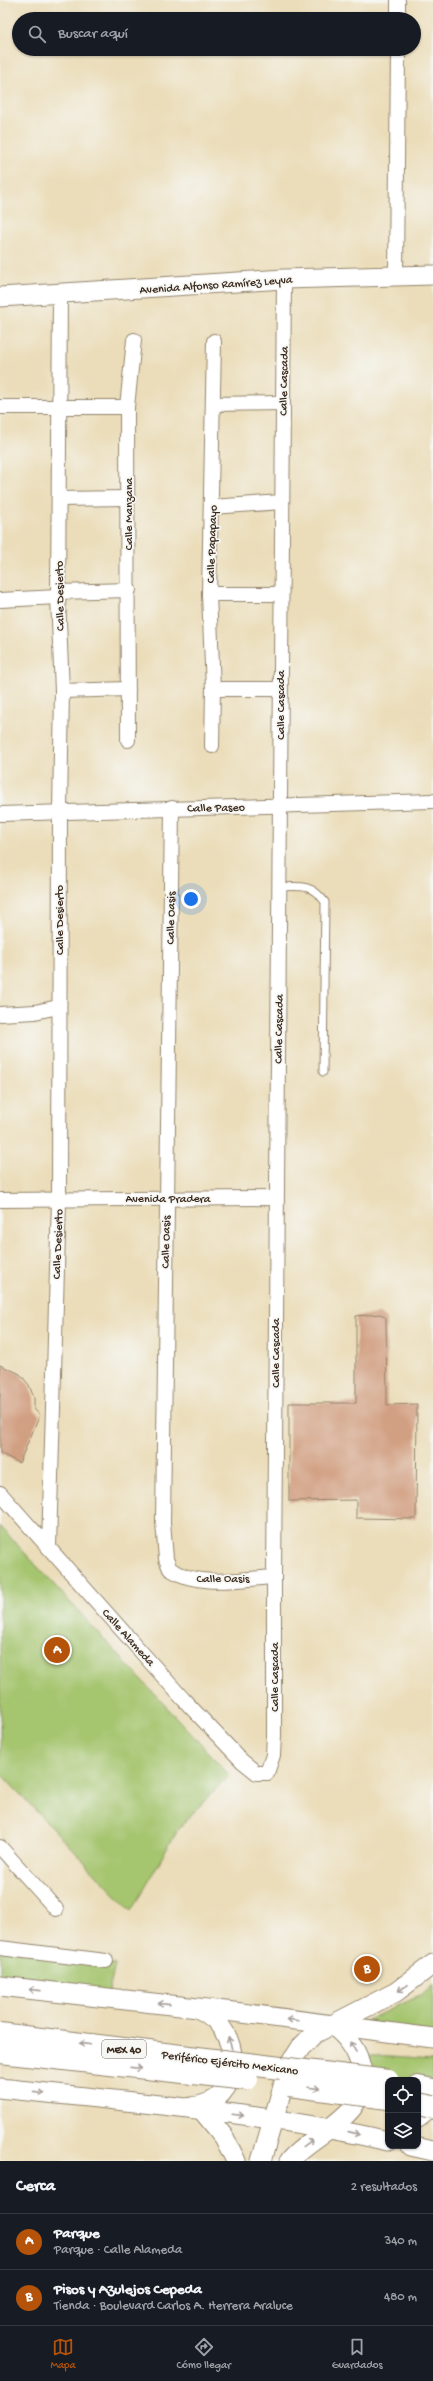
<!DOCTYPE html>
<html lang="es">
<head>
<meta charset="utf-8">
<style>
  body { margin:0; font-family:"Gochi Hand",sans-serif; background:#20242c; color:#f1f3f6 }
  .controls { position:absolute; right:12px; bottom:12px; display:grid; overflow:hidden; border-radius:8px; box-shadow:0 1px 3px #0004 }
  .controls button { width:36px; height:36px; display:grid; place-items:center; padding:0; border:0; border-bottom:1px solid #363941; background:#171b24; color:#f1f3f6; font:20px sans-serif }
  .you { position:absolute; left:191px; top:899px; width:14px; height:14px; margin:-10px; border:3px solid #fff; border-radius:50%; background:#1a73e8; box-shadow:0 0 0 6px #1a73e833 }
  .badge { display:grid; place-items:center; width:26px; height:26px; border-radius:50%; background:#b45309; color:#fff; font-size:13px; font-weight:700 }
  .pin { position:absolute; translate:-50% -50%; border:2px solid #fff; box-shadow:0 1px 4px #0006 }
  .list { margin:0; padding:0; list-style:none }
  h2 { display:flex; justify-content:space-between; align-items:center; height:52px; margin:0; padding:0 16px; font-size:17px }
  h2 small { font-size:13px; font-weight:400; color:#9ea1a6 }
  .list li { display:grid; grid-template-columns:26px 1fr auto; gap:12px; align-items:center; box-sizing:border-box; height:56px; padding:0 16px; border-top:1px solid #363941 }
  .list b { display:block; font-size:15px; white-space:nowrap }
  .list p { margin:0; font-size:13px; white-space:nowrap; color:#9ea1a6 }
  .list em { font-size:13px; font-style:normal; color:#9ea1a6 }
  .icon { flex:none; width:22px; height:22px; fill:none; stroke:currentColor; stroke-width:2; stroke-linecap:round; stroke-linejoin:round }
  .map { position:relative; flex:none; width:433px; height:2161px; overflow:hidden }
  .search { position:absolute; background:#171b24; box-shadow:0 1px 3px #0004; left:12px; right:12px; top:12px; height:44px; display:flex; align-items:center; gap:10px; box-sizing:border-box; padding:0 14px; border-radius:22px; color:#9ea1a6; font-size:15px }
  .sheet { height:164px; background:#171b24 }
  nav { display:flex; justify-content:space-around; align-items:center; box-sizing:border-box; height:56px; border-top:1px solid #363941; background:#171b24; font-size:11px; color:#9ea1a6 }
  nav a { display:grid; justify-items:center; gap:2px }
  nav .on { color:#b45309 }
  .map>svg:first-child { display:block }
</style>
</head>
<body>
<div class="map">
<svg width="433" height="2161" viewBox="0 0 433 2161">
  <rect width="100%" height="100%" fill="#f6f6f2"/>
  <filter id="ink" filterUnits="userSpaceOnUse"><feTurbulence type="fractalNoise" baseFrequency=".025" numOctaves="2"/><feDisplacementMap in="SourceGraphic" scale="8" xChannelSelector="R" yChannelSelector="G"/><feConvolveMatrix kernelMatrix="1 2 1 2 8 2 1 2 1" color-interpolation-filters="sRGB"/></filter>
  <filter id="wash" filterUnits="userSpaceOnUse"><feTurbulence type="fractalNoise" baseFrequency=".012" numOctaves="4" result="noise"/><feDisplacementMap in="SourceGraphic" scale="16" xChannelSelector="R" yChannelSelector="G"/><feGaussianBlur stdDeviation="0.9" result="paint"/><feColorMatrix in="noise" values="0 0 0 0 0 0 0 0 0 0 0 0 0 0 0 0 0 1.4 0 .05"/><feComposite in="paint" operator="in"/></filter>
  <g filter="url(#wash)">
    <rect width="100%" height="100%" fill="#ebddb9"/>
    <g fill="#a5c56e" stroke="#707846">
      <path d="M0,1526L229,1775L179,1828L131,1911L0,1773Z"/>
      <path d="M0,1949L115,1965L108,1996L0,1983Z"/>
      <path d="M433,1984V2033L363,2022L421,1995Z"/>
      <path d="M361,2055L433,2060V2085C412,2078 390,2079 368,2076Z"/>
    </g>
    <g id="blocks">
      <g fill="#d19f81">
        <path d="M380,1314L386,1318L387,1405L417,1404L416,1519L356,1518V1500L289,1501V1403H356V1316Z"/>
        <path d="M0,1365L20,1374L29,1385L34,1398V1409L40,1415L19,1463L0,1453Z"/>
      </g>
    </g>
  </g>
  <g filter="url(#ink)">
    <use href="#blocks" fill-opacity="0" stroke="#93846c" stroke-width="1"/>
    <g fill="none" stroke-linecap="round" stroke-linejoin="round">
      <g stroke="#93846c" stroke-width="9">
        <path id="lane" d="M280,887C301,886 312,884 325,902L323,1072"/>
      </g>
      <g stroke="#93846c" stroke-width="16">
        <g id="street">
          <path d="M398,19V0"/>
          <path d="M396,276L398,49"/>
          <path d="M213,404L283,403"/>
          <path d="M0,407H127"/>
          <path d="M59,499L128,498"/>
          <path d="M212,507L282,502"/>
          <path d="M58,592L129,590"/>
          <path d="M209,594H281"/>
          <path d="M0,600L58,597"/>
          <path d="M213,689H281"/>
          <path d="M62,691L128,689"/>
          <path d="M128,740L127,407L134,340"/>
          <path d="M212,746L213,689L209,594L214,341"/>
          <path d="M172,808L163,1522L166,1559L170,1569C198,1588 242,1579 274,1577"/>
          <path d="M0,814L433,801"/>
          <path d="M0,1014L35,1012L58,1007"/>
          <path d="M0,1200L276,1198"/>
          <path d="M0,1493L184,1700L242,1761L257,1773H267L273,1755L274,1735V1577L284,279"/>
          <path d="M49,1547L59,1199L60,811L62,691L58,597L60,294"/>
          <path d="M0,1847L56,1909"/>
          <path d="M0,1948L106,1961"/>
        </g>
      </g>
      <g stroke="#93846c" stroke-width="21">
        <g id="secondary">
          <path d="M0,297L284,279L433,275"/>
          <path d="M0,1986L234,2012L433,2038"/>
          <path d="M0,2088C130,2102 261,2112 388,2141"/>
          <path d="M191,2107C246,2103 244,2029 199,2009"/>
          <path d="M202,2110L224,2137L236,2161"/>
          <path d="M418,2118L433,2106"/>
          <path d="M411,2146L433,2151"/>
          <path d="M261,2161L289,2066L301,2047L314,2034L396,1992L433,1964"/>
          <path d="M289,2161C314,2131 373,2116 361,2067C357,2049 347,2036 332,2025"/>
        </g>
      </g>
      <g stroke="#93846c" stroke-width="24">
        <path id="highway" d="M418,2087L433,2090"/>
      </g>
      <use href="#lane" stroke="#fff" stroke-width="7"/>
      <use href="#street" stroke="#fff" stroke-width="14"/>
      <use href="#secondary" stroke="#fff" stroke-width="19"/>
      <use href="#highway" stroke="#fff" stroke-width="22"/>
      <g stroke="#93846c" stroke-width="24" stroke-linecap="butt">
        <g id="highway-bridge">
          <path d="M0,2034L388,2081"/>
          <path d="M0,2052L247,2079"/>
          <path d="M289,2085L388,2098"/>
          <path d="M418,2104L433,2107"/>
        </g>
      </g>
      <use href="#highway-bridge" stroke="#fff" stroke-width="22"/>
    </g>
    <defs><path id="oneway-shaft" d="M-6 0H5M1.5-3L5.5 0L1.5 3" fill="none" stroke-width="1.6" stroke-linecap="round" stroke-linejoin="round"/></defs>
    <g stroke="#a79f9a">
      <use href="#oneway-shaft" transform="translate(403 1988) rotate(147)"/>
      <use href="#oneway-shaft" transform="translate(35 1990) rotate(-174)"/>
      <use href="#oneway-shaft" transform="translate(164 2004) rotate(-174)"/>
      <use href="#oneway-shaft" transform="translate(293 2020) rotate(-173)"/>
      <use href="#oneway-shaft" transform="translate(230 2043) rotate(-108)"/>
      <use href="#oneway-shaft" transform="translate(85 2044) rotate(-173)"/>
      <use href="#oneway-shaft" transform="translate(353 2047) rotate(-121)"/>
      <use href="#oneway-shaft" transform="translate(136 2068) rotate(6)"/>
      <use href="#oneway-shaft" transform="translate(314 2088) rotate(7)"/>
      <use href="#oneway-shaft" transform="translate(39 2093) rotate(6)"/>
      <use href="#oneway-shaft" transform="translate(238 2115) rotate(7)"/>
      <use href="#oneway-shaft" transform="translate(354 2133) rotate(13)"/>
      <use href="#oneway-shaft" transform="translate(308 2143) rotate(-36)"/>
    </g>
  </g>
  <g text-anchor="middle" stroke-width="3.5" stroke-linejoin="round" paint-order="stroke">
    <rect fill="#f6f6f2" stroke="#73675e" stroke-width="1" x="102" y="2040" width="44" height="18" rx="3"/>
    <g font-size="11" font-weight="bold" fill="#3b2a1e">
      <text x="124" y="2053">MEX 40</text>
    </g>
    <g font-size="12" fill="#3b2a1e" stroke="#f6f6f2">
      <text transform="translate(216 284) rotate(-4)" y="4">Avenida Alfonso Ramírez Leyva</text>
      <text transform="translate(283 381) rotate(-89)" y="4">Calle Cascada</text>
      <text transform="translate(128 514) rotate(-90)" y="4">Calle Manzana</text>
      <text transform="translate(211 544) rotate(-88)" y="4">Calle Papapayo</text>
      <text transform="translate(59 596) rotate(-91)" y="4">Calle Desierto</text>
      <text transform="translate(280 705) rotate(-90)" y="4">Calle Cascada</text>
      <text transform="translate(216 807) rotate(-1)" y="4">Calle Paseo</text>
      <text transform="translate(170 918) rotate(-89)" y="4">Calle Oasis</text>
      <text transform="translate(59 920) rotate(-90)" y="4">Calle Desierto</text>
      <text transform="translate(278 1029) rotate(-89)" y="4">Calle Cascada</text>
      <text x="168" y="1202">Avenida Pradera</text>
      <text transform="translate(165 1242) rotate(-89)" y="4">Calle Oasis</text>
      <text transform="translate(57 1244) rotate(-88)" y="4">Calle Desierto</text>
      <text transform="translate(275 1353) rotate(-90)" y="4">Calle Cascada</text>
      <text x="223" y="1582">Calle Oasis</text>
      <text transform="translate(129 1637) rotate(48)" y="4">Calle Alameda</text>
      <text transform="translate(274 1677) rotate(-90)" y="4">Calle Cascada</text>
      <text transform="translate(230 2062) rotate(7)" y="4">Periférico Ejército Mexicano</text>
    </g>
  </g>
</svg>
<div class="controls">
<button><svg class="icon" aria-label="locate" viewBox="0 0 24 24"><circle cx="12" cy="12" r="6"/><path d="M12 2v4M12 18v4M2 12h4M18 12h4"/></svg></button>
<button><svg class="icon" aria-label="layers" viewBox="0 0 24 24"><path d="M12 4l9 5-9 5-9-5zM3 14l9 5 9-5"/></svg></button>
</div>
<div class="you"></div>
<div class="pin badge" style="left:57px;top:1650px">A</div>
<div class="pin badge" style="left:367px;top:1969px">B</div>
<div class="search"><svg class="icon" aria-label="search" viewBox="0 0 24 24"><circle cx="10" cy="10" r="6"/><path d="M15 15l6 6"/></svg>Buscar aquí</div>
</div>
<section class="sheet">
<h2>Cerca<small>2 resultados</small></h2>
<ul class="list">
<li><span class="badge">A</span><div><b>Parque</b><p>Parque · Calle Alameda</p></div><em>340 m</em></li>
<li><span class="badge">B</span><div><b>Pisos y Azulejos Cepeda</b><p>Tienda · Boulevard Carlos A. Herrera Araluce</p></div><em>480 m</em></li>
</ul>
</section>
<nav>
<a class="on"><svg class="icon" aria-label="map" viewBox="0 0 24 24"><path d="M3 6l6-2 6 2 6-2v14l-6 2-6-2-6 2zM9 4v14M15 6v14"/></svg>Mapa</a>
<a><svg class="icon" aria-label="directions" viewBox="0 0 24 24"><path d="M12 3l9 9-9 9-9-9zM9 14v-3h6M13 9l2 2-2 2"/></svg>Cómo llegar</a>
<a><svg class="icon" aria-label="saved" viewBox="0 0 24 24"><path d="M7 4h10v16l-5-4-5 4z"/></svg>Guardados</a>
</nav>
</body>
</html>
